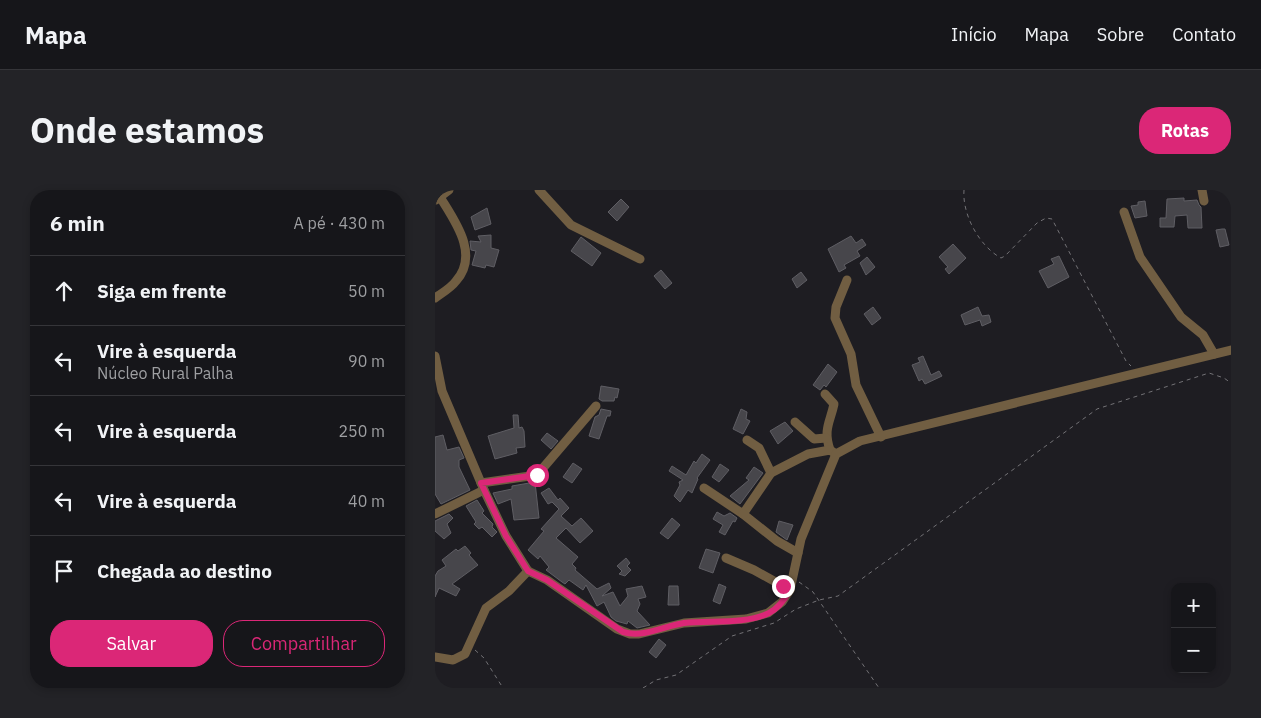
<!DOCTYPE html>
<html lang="pt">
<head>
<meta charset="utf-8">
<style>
  body { margin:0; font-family:"IBM Plex Sans",sans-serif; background:#232327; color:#f1f3f6 }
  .controls { position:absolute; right:15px; bottom:15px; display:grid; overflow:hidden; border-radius:10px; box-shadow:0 2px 8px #0003 }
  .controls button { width:45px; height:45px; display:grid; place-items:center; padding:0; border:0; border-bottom:1px solid #353539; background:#16161a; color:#f1f3f6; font:25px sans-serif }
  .stop { position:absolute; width:15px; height:15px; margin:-11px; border:4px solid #db2777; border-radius:50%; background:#fff }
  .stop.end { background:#db2777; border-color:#fff; box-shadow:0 1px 5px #0008 }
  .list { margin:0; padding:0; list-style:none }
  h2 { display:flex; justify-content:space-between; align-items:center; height:65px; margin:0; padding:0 20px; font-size:21px }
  h2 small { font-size:16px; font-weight:400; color:#9e9fa2 }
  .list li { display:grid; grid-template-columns:32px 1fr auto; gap:15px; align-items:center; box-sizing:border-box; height:70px; padding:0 20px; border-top:1px solid #353539 }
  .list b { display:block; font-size:19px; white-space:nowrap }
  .list p { margin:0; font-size:16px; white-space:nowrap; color:#9e9fa2 }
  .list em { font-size:16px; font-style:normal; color:#9e9fa2 }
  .actions { display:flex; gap:10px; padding:15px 20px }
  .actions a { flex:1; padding:11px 0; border:1px solid #db2777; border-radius:20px; text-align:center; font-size:18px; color:#db2777 }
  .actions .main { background:#db2777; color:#fff }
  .icon { flex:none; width:28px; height:28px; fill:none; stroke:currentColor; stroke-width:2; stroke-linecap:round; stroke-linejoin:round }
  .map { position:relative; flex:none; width:796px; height:498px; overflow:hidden; border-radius:20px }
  header { display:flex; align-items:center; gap:30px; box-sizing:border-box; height:70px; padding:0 25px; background:#16161a; border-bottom:1px solid #353539 }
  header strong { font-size:24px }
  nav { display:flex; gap:28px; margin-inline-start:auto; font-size:18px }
  .intro { display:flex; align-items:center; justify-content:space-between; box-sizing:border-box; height:120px; padding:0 30px }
  h1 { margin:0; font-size:35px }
  .button { padding:12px 22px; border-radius:20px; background:#db2777; color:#fff; font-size:18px; font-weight:700 }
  main { display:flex; gap:30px; padding:0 30px }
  aside { flex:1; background:#16161a; border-radius:20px; box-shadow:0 2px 8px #0003 }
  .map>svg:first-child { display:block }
</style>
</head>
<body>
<header>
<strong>Mapa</strong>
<nav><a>Início</a><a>Mapa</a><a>Sobre</a><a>Contato</a></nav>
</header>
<div class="intro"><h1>Onde estamos</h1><a class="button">Rotas</a></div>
<main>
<aside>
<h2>6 min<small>A pé · 430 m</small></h2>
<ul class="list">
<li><svg class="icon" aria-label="ahead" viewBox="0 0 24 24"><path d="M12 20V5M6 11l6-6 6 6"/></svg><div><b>Siga em frente</b></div><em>50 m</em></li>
<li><svg class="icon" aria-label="left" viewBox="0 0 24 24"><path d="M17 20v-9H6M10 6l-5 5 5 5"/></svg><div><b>Vire à esquerda</b><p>Núcleo Rural Palha</p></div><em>90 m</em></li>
<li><svg class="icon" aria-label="left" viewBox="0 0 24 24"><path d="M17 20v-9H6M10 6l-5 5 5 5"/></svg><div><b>Vire à esquerda</b></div><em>250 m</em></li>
<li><svg class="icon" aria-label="left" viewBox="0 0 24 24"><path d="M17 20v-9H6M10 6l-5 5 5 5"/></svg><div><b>Vire à esquerda</b></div><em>40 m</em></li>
<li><svg class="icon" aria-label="arrive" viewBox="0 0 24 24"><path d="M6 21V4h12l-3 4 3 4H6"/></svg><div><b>Chegada ao destino</b></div></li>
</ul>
<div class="actions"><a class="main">Salvar</a><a>Compartilhar</a></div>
</aside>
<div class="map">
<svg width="796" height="498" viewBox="0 0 796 498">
  <rect width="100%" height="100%" fill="#1e1d22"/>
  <g fill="#47464b" stroke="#5f5e64">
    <path d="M749,8V11L762,10L764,15L766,17L767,38H753L752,25L740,26L739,37H725V28H731L732,9Z"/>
    <path d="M186,9L194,17L182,31L173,22Z"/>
    <path d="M710,11L712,26L700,28L696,16L703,15V12Z"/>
    <path d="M52,18L56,34L40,40L36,27Z"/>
    <path d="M787,39H790L794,55L785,57L781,40Z"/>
    <path d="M56,45V58L64,60L59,77L51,75L50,78L37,75L41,61L36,60L35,51L46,52L43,46Z"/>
    <path d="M416,46L421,53L427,49L431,55L422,61L425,66L409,75L411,78L404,82L393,59Z"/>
    <path d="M146,47L166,63L157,76L136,61Z"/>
    <path d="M518,54L531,68L514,84L510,79L513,77L504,67Z"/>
    <path d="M624,66L634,87L613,98L604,81L619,74L616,69Z"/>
    <path d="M432,67L440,77L431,85L425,73Z"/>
    <path d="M226,80L237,93L230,99L219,86Z"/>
    <path d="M366,82L372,90L362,98L357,89Z"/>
    <path d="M438,117L446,128L437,135L429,124Z"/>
    <path d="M543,117L547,126L554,125L556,132L547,136L545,130L530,135L526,125Z"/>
    <path d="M488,166L496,185L504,181L507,186L490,194L487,189L484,191L477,175L485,172L483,168Z"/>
    <path d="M393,174L402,182L391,197L389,195L385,200L378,195Z"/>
    <path d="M166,196L184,199L182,208L180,207L179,211H167L164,209Z"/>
    <path d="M166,219L176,221L175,226H172L164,249L154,246L160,227L164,225Z"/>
    <path d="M306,219L312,222L311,229L315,231L308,244L298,239Z"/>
    <path d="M78,225H83L84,238L87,237L89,241L90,257L81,258L82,263L60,269L53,246L79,238Z"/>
    <path d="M350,232L358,241L343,254L335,241Z"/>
    <path d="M112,243L123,251L116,259L106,250Z"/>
    <path d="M8,245L12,260L24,257L29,268L24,270V277L35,300L6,314L0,304V247Z"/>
    <path d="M267,264L275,270L262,288L263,289L257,303L253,300L245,312L239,306L245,295L244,292L248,290L234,281L237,276L251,285L259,271L261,273Z"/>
    <path d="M138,273L147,279L137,293L128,287Z"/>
    <path d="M285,274L294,280L284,292L277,287Z"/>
    <path d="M319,277L328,283L305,314L295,306L314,290L311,288Z"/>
    <path d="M100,292L104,328L79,330L76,309L63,314L58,303L77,299V296Z"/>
    <path d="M114,298L123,310L125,308L134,318L126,326L137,336L146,328L158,341L145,353L131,338L121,348L143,367L137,374L141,378L140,380L162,399L174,393L176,398L167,406L178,402L185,416L193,406L191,399L207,396L211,407L203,409L205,414L202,421L215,435L202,438L193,431L192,434L181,431L176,427L169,412L162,416L151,395L148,400L134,390L130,394L127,392L111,380L114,377L105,366L103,369L93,360L109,341L106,339L124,319L117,312L113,314L106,303Z"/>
    <path d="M42,310L49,321L47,323L58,334L57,337L62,342L57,347L47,337L44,339L39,334L41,332L31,316Z"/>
    <path d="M282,322L289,326L295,323L302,328L300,332L298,331L290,345L284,342L288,335L278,329Z"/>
    <path d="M14,324L18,328L12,334L16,343L9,349L0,341V331Z"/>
    <path d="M237,328L245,335L233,349L225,343Z"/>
    <path d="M344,331L358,335L352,350L341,342Z"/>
    <path d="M30,356L36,363L34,365L43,375L17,394L25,399L21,406L4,398L0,407V386L3,381L11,376L7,370L21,359L23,361Z"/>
    <path d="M271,359L285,363L278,383L264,378Z"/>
    <path d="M191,368L195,373L192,376L196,380L190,386L184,384L187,381L182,376Z"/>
    <path d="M284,394L291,397L285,414L278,411Z"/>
    <path d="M234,396H243L244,415H233Z"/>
    <path d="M224,449L231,455L221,468L214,462Z"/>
  </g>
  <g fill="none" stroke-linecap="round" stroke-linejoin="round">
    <g stroke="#737276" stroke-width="1" stroke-dasharray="4 4" stroke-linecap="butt">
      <path d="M529,0C527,24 544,56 566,68L570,66L602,33L611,28L617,29L691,171L696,176"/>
      <path d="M364,392L378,402L444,498"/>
      <path d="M40,460L49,468L68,498"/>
      <path d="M208,498L221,490L241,485L297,446L339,433L361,419L384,410L403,406L662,219L774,183L789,188L796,193"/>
    </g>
    <g stroke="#715e42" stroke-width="9">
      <path d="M104,0L136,35L205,69"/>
      <path d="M767,0L769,11"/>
      <path d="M1,10L14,0"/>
      <path d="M689,22L705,67L746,127L768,145L779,164"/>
      <path d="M412,90L401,117L400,128L416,164L421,195L446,247"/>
      <path d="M0,108C7,103 16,98 21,91C45,64 19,30 5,7"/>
      <path d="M0,166L7,201L49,300L71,346L93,381"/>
      <path d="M390,204L399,214C395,233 388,239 395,260"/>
      <path d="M360,232L379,249L391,248"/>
      <path d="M312,250L324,258L336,283"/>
      <path d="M46,293L102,285L161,216"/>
      <path d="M269,298L308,324L336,283L373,264L395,260L401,264"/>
      <path d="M0,324L49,300"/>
      <path d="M308,324L342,351L363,363"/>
      <path d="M291,368L319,380L355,400"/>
      <path d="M93,381L112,390L182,439L195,444H204L249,433L311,429L333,423L347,412L355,400L366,349L401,264L425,251L796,160"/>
      <path d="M0,467L18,470L30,464L51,418L74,401L93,381"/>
    </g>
  </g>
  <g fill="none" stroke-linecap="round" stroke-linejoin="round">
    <path stroke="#db2777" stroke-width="6" d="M102,285L46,293L71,346L93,381L112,390L188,442C209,448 229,436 249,433C276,430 309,435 334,423C344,418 350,409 355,400L348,396"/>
  </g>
</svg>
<div class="controls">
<button>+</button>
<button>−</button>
</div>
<div class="stop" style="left:102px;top:285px"></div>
<div class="stop end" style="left:348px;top:396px"></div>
</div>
</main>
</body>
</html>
